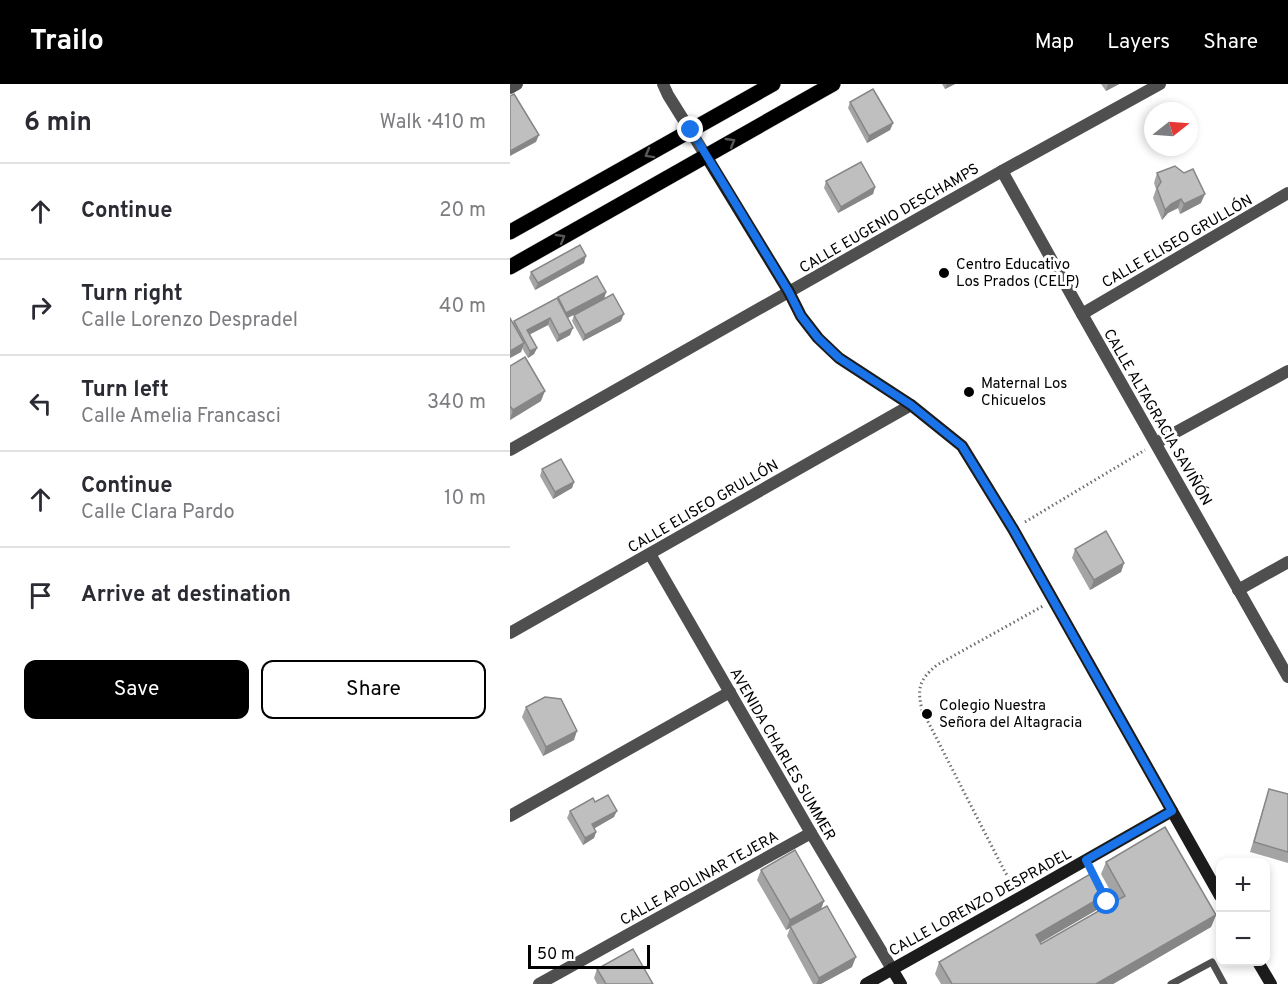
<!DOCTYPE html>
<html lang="en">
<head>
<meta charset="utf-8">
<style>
  body { margin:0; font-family:Overpass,sans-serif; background:#f2f2f3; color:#2b2b33 }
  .controls { position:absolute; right:18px; bottom:18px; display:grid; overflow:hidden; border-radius:12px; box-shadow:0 3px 9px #0003 }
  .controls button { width:54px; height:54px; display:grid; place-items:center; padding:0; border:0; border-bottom:2px solid #e1e1e2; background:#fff; color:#2b2b33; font:30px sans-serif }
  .compass { position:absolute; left:634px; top:18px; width:54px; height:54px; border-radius:50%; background:#fff; box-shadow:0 3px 9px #0003; rotate:73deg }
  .scale { position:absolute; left:18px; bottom:15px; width:122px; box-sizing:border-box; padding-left:6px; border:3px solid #000; border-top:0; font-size:16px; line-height:21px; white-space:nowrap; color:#000; -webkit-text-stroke:4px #fff; paint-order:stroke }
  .stop { position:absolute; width:18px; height:18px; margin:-14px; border:4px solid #1a73e8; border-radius:50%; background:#fff }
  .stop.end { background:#1a73e8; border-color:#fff; box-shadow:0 2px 6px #0008 }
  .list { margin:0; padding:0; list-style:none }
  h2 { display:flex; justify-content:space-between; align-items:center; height:78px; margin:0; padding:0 24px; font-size:26px }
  h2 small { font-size:20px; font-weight:400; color:#7c7c81 }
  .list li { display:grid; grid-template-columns:39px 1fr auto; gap:18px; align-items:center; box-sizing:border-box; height:96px; padding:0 24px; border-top:2px solid #e1e1e2 }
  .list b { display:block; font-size:22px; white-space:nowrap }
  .list p { margin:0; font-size:20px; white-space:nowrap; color:#7c7c81 }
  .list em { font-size:20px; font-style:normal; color:#7c7c81 }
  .actions { display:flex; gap:12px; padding:18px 24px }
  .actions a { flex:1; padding:14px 0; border:2px solid #000; border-radius:12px; text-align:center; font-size:21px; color:#000 }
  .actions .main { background:#000; color:#fff }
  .icon { flex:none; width:33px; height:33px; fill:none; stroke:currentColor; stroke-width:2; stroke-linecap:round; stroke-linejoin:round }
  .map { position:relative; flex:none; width:778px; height:900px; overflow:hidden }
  header { display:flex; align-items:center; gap:36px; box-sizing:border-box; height:84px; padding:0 30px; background:#000; color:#fff }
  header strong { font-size:28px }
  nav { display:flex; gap:33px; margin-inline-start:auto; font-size:21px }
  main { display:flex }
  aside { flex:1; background:#fff }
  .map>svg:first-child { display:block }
</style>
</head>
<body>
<header>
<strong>Trailo</strong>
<nav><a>Map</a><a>Layers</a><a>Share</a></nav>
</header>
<main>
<aside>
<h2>6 min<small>Walk · 410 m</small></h2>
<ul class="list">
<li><svg class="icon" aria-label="ahead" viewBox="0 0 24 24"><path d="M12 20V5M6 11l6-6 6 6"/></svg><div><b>Continue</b></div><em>20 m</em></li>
<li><svg class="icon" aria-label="right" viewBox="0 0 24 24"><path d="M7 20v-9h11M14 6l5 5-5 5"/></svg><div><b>Turn right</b><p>Calle Lorenzo Despradel</p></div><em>40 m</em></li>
<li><svg class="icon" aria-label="left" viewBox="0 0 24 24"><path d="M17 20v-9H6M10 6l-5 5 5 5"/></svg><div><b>Turn left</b><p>Calle Amelia Francasci</p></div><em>340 m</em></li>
<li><svg class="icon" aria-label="ahead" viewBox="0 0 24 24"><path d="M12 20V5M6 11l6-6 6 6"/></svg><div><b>Continue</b><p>Calle Clara Pardo</p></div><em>10 m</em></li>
<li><svg class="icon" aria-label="arrive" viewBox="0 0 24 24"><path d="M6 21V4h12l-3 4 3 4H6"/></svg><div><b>Arrive at destination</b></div></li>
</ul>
<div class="actions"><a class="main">Save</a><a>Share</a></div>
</aside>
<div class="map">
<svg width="778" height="900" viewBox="0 0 778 900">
  <rect width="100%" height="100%" fill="#fff"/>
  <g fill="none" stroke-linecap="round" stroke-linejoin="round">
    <g stroke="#dbdbdb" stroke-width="16">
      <g id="primary">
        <path d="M0,148L263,0"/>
        <path d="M0,183L323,0"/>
      </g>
    </g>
    <g stroke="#717171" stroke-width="3" stroke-dasharray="1.5 3" stroke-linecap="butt">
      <path d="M515,438L635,366"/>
      <path d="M504,802L495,788L412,626C407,604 409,596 427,581L533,522"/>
    </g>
    <g stroke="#4f4f4f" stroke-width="7">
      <path d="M590,805L598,821L596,825L591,828"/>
      <path d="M661,900L702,878L714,900"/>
    </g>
    <g stroke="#4f4f4f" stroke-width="12">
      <path d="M153,0L158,11L196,72"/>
      <path d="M0,4L7,0"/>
      <path d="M492,87L572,230L778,593"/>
      <path d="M572,230L778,109"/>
      <path d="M646,359L778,287"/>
      <path d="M0,366L492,87L650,0"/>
      <path d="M140,470L301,749L382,885"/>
      <path d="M728,506L778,478"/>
      <path d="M0,549L401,321"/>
      <path d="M0,732L220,608"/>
      <path d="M29,900L301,749"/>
    </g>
    <g stroke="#1c1c1c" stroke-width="12">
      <path d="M196,72L279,208L291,232L308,254L329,274L401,321L452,362L503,445L710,812"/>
      <path d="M748,878L761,900"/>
      <path d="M382,885L391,900"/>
      <path d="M356,900L511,813L662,727"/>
    </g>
    <use href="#primary" stroke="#000" stroke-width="15"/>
  </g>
  <g fill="#a4a4a4">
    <path d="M432,0H445L435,5Z"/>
    <path d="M591,0H609L596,7Z"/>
    <path d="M340,18L383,39L380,46L357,59L338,24Z"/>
    <path d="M647,89L691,119L670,130L668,124L658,129L652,136L643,114L646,105L644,99Z"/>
    <path d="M316,97L365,103L363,110L328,129L314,104Z"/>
    <path d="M74,179L25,206L19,194L21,188Z"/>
    <path d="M96,208L94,215L57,234L60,251L47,258L38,241L20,250L27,264L24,270L18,274L12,264L11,268L0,274V234L3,239L4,237L47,214L48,213Z"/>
    <path d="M64,231L111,237L73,257L62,237Z"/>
    <path d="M0,282L31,317L0,336Z"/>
    <path d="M32,385L64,398L62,404L43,415L30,392Z"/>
    <path d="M565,465L614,479L611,488L580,506L562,474Z"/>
    <path d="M16,623L64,656L33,672L12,633Z"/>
    <path d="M759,705L778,710V779L740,768Z"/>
    <path d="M85,718L104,733L84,744L86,748L84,754L73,761L57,734L60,727Z"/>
    <path d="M596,778L706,831L701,843L603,900H431L425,890L429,878L595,811L590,824L530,859L531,860L606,817L591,790Z"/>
    <path d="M251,786L314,817L311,825L342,883L311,900H303L277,852L280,844L276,846L247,796Z"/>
    <path d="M87,885L143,900H87L84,894Z"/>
  </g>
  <g fill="#868686">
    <path d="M437,0H445L435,5Z"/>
    <path d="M598,0H609L596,7Z"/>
    <path d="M383,39L380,46L357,59L359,52Z"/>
    <path d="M29,51L26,58L0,72V67Z"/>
    <path d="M365,103L363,110L328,129L331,123Z"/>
    <path d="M695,110L691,119L670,130L674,120Z"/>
    <path d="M671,115L668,124L658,129L652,136L655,126L661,120Z"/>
    <path d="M76,172L74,179L25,206L28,199Z"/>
    <path d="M96,208L94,215L54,236L56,229Z"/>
    <path d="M114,230L111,237L73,257L75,251Z"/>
    <path d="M40,234L38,241L15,253L17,246Z"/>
    <path d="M63,244L60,251L47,258L49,251Z"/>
    <path d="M14,259L11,268L0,274V267Z"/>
    <path d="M27,264L24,270L18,274L20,267Z"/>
    <path d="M35,307L31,317L0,336L3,326Z"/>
    <path d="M64,398L62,404L43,415L45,408Z"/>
    <path d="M614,479L611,488L580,506L584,496Z"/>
    <path d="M67,647L64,656L33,672L36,663Z"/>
    <path d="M107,727L104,733L80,747L82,740Z"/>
    <path d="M86,748L84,754L73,761L75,754Z"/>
    <path d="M595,811L590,824L521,864L526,851Z"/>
    <path d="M314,817L310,827L280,842V844L276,846L280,836Z"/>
    <path d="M706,831L701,843L603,900H586Z"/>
    <path d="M346,873L342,883L311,900H306L309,894Z"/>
  </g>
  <g fill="#bfbfbf" stroke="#868686" stroke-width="1.5">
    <path d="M363,5L383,39L359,52L340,18Z"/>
    <path d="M4,10L29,51L0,67V12Z"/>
    <path d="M351,78L365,103L331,123L316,97Z"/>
    <path d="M665,82L674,89L683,85L695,110L674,120L671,115L661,120L655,126L647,104L651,98L647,89Z"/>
    <path d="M70,161L76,172L28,199L21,188Z"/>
    <path d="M87,192L96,208L56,229L48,213Z"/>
    <path d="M103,210L114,230L75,251L64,231Z"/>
    <path d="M47,214L63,244L49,251L40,234L17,246L27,264L20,267L4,237Z"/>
    <path d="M0,234L14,259L0,267Z"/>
    <path d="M15,273L35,307L3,326L0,322V282Z"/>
    <path d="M51,375L64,398L45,408L32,385Z"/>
    <path d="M596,447L614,479L584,496L565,465Z"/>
    <path d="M35,613L51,615L67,647L36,663L16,623Z"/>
    <path d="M759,705L778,710V768L744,758Z"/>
    <path d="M98,711L107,727L82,740L86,748L75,754L60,727L83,714L85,718Z"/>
    <path d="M655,743L706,831L586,900H442L429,878L582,789L595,811L526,851L531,860L615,812L596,778Z"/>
    <path d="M285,766L314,817L280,836L251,786Z"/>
    <path d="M317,822L346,873L309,894L280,842Z"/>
    <path d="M123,865L143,900H96L87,885Z"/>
  </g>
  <defs><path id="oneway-chevron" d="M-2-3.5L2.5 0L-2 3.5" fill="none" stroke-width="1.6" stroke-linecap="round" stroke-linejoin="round" transform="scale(1.5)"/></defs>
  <g stroke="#595959">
    <use href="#oneway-chevron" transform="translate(221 58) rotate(-30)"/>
    <use href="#oneway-chevron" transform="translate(139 70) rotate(151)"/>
    <use href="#oneway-chevron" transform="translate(51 154) rotate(-30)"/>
  </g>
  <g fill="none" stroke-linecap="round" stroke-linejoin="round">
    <path stroke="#1a73e8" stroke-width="8" d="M181,46L279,208L291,232L308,254L329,274L401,321L452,362L503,445L662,727L576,776L597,818"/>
  </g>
  <g fill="#000" stroke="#fff" stroke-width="2">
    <circle cx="434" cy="189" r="6"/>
    <circle cx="459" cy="308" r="6"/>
    <circle cx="417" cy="630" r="6"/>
  </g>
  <g text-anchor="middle" stroke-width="6" stroke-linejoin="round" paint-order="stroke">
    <g font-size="15" fill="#000" stroke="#fff">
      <text transform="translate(379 134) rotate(-30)" y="5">CALLE EUGENIO DESCHAMPS</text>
      <text transform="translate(667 157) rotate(-30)" y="5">CALLE ELISEO GRULLÓN</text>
      <text transform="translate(648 333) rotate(60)" y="5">CALLE ALTAGRACIA SAVIÑÓN</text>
      <text transform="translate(193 422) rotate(-30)" y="5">CALLE ELISEO GRULLÓN</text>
      <text transform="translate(273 670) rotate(60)" y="5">AVENIDA CHARLES SUMMER</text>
      <text transform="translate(189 794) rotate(-29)" y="5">CALLE APOLINAR TEJERA</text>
      <text transform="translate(470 818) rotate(-29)" y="5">CALLE LORENZO DESPRADEL</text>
    </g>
    <g font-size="15" fill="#000" stroke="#fff" text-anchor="start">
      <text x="446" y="185">Centro Educativo<tspan x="446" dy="17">Los Prados (CELP)</tspan></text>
      <text x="471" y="304">Maternal Los<tspan x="471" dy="17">Chicuelos</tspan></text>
      <text x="429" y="626">Colegio Nuestra<tspan x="429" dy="17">Señora del Altagracia</tspan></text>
    </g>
  </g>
</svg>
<div class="controls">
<button>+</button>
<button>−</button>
</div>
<svg class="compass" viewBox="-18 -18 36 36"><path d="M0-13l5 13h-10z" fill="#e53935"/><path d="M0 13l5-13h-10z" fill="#7c7c81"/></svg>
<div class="scale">50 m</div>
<div class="stop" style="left:597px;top:818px"></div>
<div class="stop end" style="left:181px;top:46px"></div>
</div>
</main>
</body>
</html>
